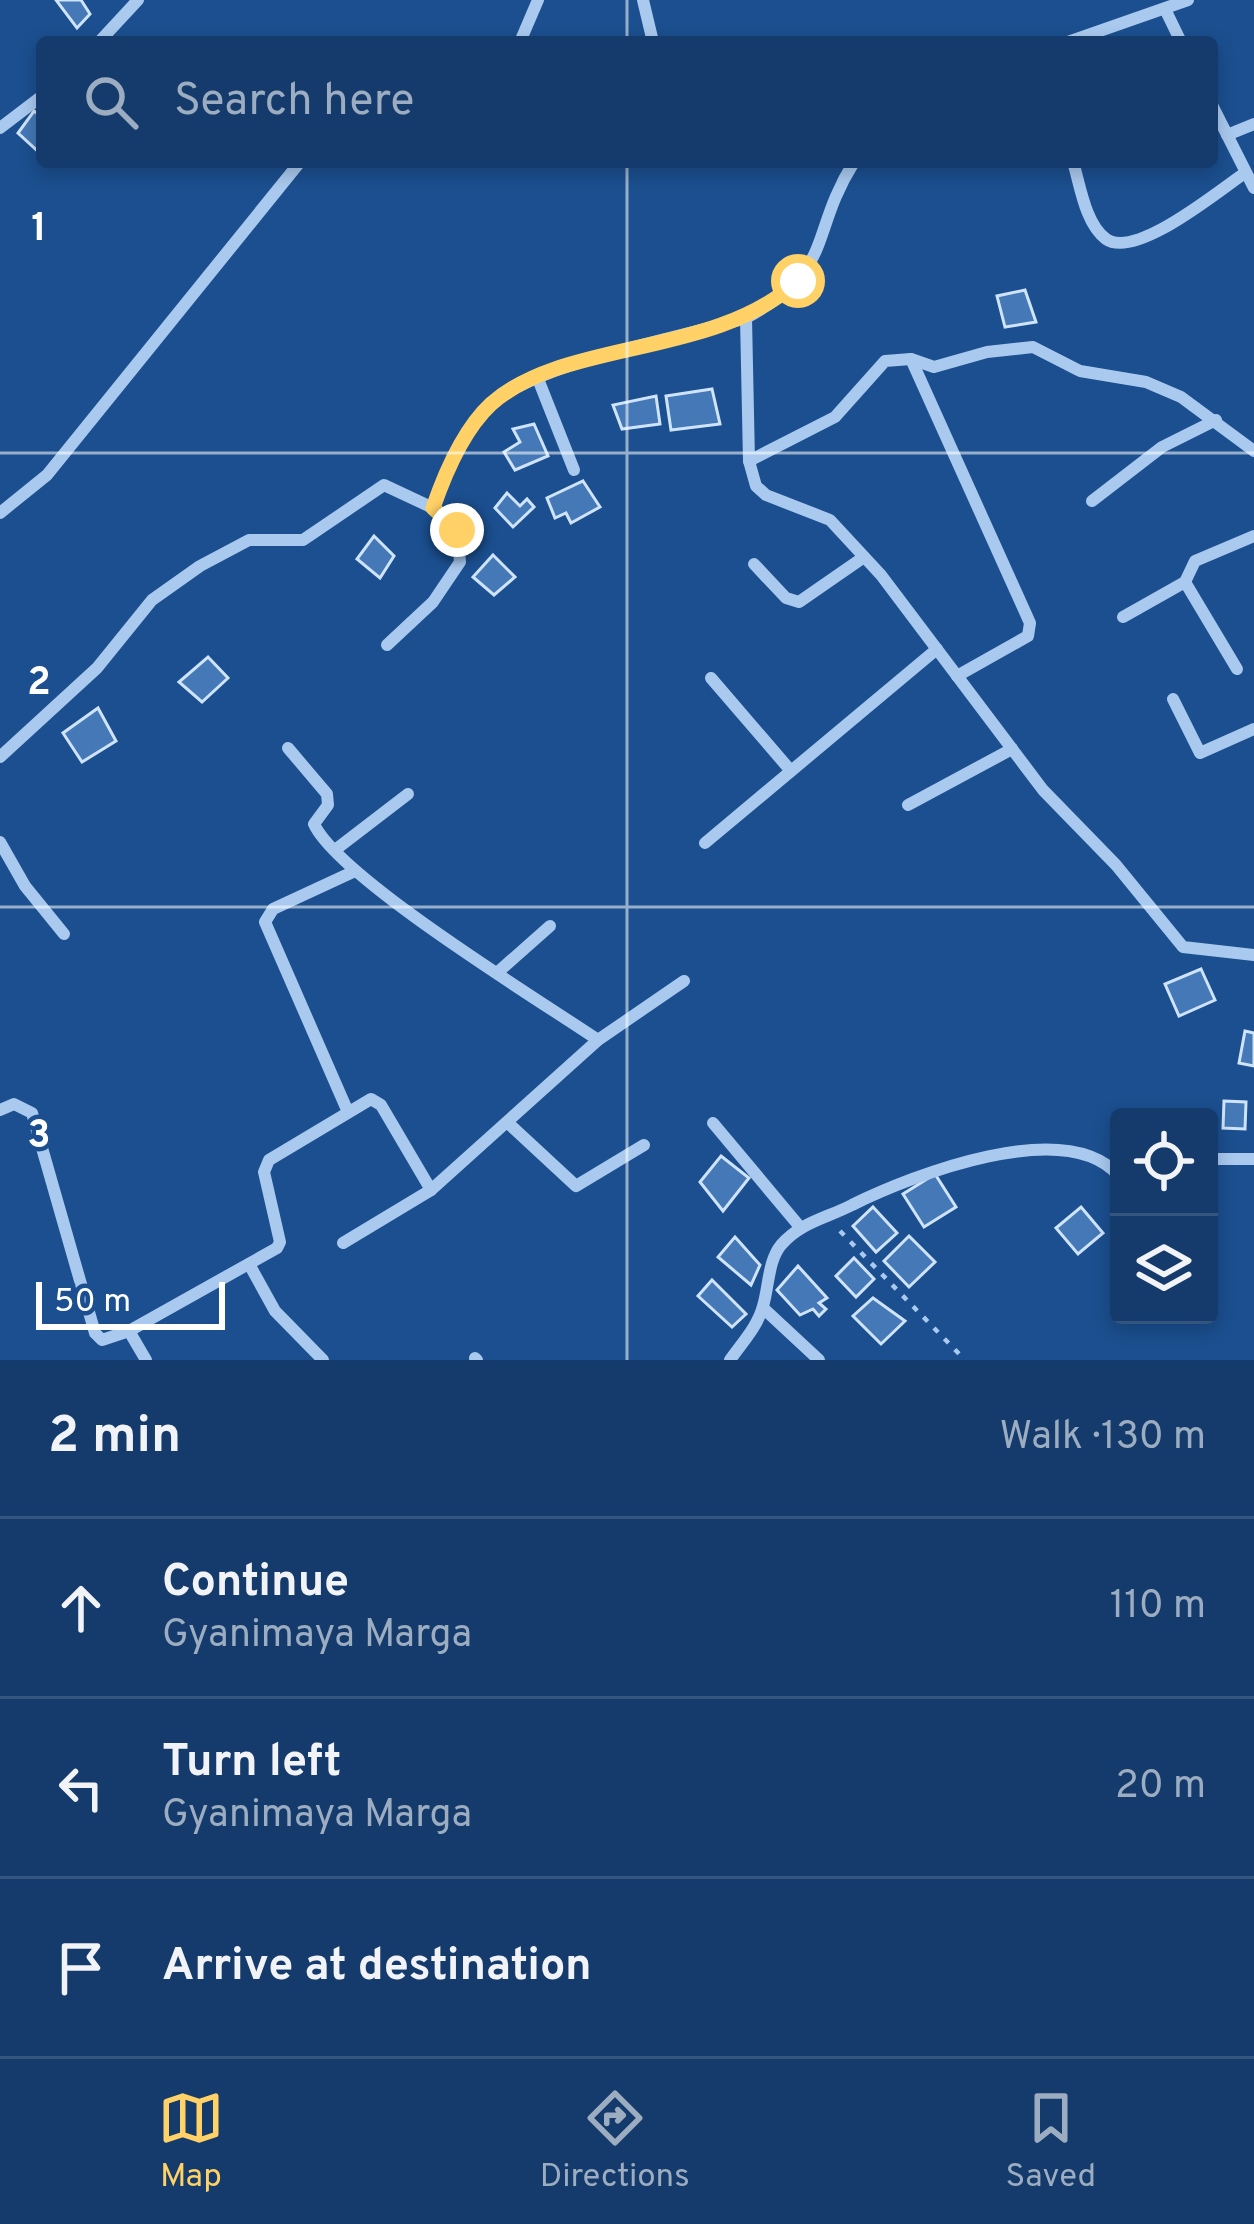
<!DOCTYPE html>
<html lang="en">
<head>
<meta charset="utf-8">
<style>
  body { margin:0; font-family:Overpass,sans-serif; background:#1d4271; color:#f1f3f6 }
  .controls { position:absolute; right:36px; bottom:36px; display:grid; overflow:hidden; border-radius:12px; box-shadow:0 6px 18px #0003 }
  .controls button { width:108px; height:108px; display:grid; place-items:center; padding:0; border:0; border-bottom:3px solid #33557e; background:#143b6b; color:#f1f3f6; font:60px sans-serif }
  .scale { position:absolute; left:36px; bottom:30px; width:189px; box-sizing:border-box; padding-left:12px; border:6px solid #fff; border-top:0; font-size:33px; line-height:42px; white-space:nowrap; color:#fff; -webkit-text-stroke:9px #1b4f8f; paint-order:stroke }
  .stop { position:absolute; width:36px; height:36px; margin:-27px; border:9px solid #ffd166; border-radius:50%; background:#fff }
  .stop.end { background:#ffd166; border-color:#fff; box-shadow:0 3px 12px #0008 }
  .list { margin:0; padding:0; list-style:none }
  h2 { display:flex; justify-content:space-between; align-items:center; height:156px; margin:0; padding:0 48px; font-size:51px }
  h2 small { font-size:39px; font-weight:400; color:#9dadc1 }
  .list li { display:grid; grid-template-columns:78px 1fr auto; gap:36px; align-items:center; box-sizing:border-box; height:180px; padding:0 48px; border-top:3px solid #33557e }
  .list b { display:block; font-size:45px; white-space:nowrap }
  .list p { margin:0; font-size:39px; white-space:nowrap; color:#9dadc1 }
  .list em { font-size:39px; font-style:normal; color:#9dadc1 }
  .icon { flex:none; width:66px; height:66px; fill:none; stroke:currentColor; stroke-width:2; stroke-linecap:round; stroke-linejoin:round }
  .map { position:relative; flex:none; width:1254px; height:1360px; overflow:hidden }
  .search { position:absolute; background:#143b6b; box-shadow:0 6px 18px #0003; left:36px; right:36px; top:36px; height:132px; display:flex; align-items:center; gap:30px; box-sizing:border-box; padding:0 42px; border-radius:12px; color:#9dadc1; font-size:45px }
  .sheet { height:696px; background:#143b6b }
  nav { display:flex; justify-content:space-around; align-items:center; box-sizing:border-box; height:168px; border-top:3px solid #33557e; background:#143b6b; font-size:33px; color:#9dadc1 }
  nav a { display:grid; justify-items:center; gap:6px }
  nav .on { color:#ffd166 }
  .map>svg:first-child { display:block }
</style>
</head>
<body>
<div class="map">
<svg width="1254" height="1360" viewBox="0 0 1254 1360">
  <rect width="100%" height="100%" fill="#1b4f8f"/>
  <g fill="#4478b7" stroke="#cfe3fa" stroke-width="3">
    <path d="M56,0H81L90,14L77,28Z"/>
    <path d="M34,111L42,117V155L18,133Z"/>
    <path d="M1025,290L1036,322L1005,327L997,296Z"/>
    <path d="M712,389L720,424L671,430L666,396Z"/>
    <path d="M656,396L660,424L622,429L613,405Z"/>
    <path d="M534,424L548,456L515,470L504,452L520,442L513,429Z"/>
    <path d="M583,481L600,507L571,523L566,513L555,518L547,498Z"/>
    <path d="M507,493L520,506L527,499L534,507L513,527L495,508Z"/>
    <path d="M374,536L394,556L380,578L357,559Z"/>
    <path d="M493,555L515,577L494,595L473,577Z"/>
    <path d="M208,657L228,678L202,702L179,682Z"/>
    <path d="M98,708L116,741L82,762L63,733Z"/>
    <path d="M1201,969L1215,1000L1179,1016L1165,984Z"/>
    <path d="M1245,1031L1254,1033V1066L1239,1063Z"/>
    <path d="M1224,1101L1246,1102L1245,1129L1223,1128Z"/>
    <path d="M721,1156L749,1178L723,1211L700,1182Z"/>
    <path d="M935,1174L956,1207L924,1227L903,1194Z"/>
    <path d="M873,1207L897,1233L876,1252L853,1226Z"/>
    <path d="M1081,1207L1103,1233L1078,1254L1056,1228Z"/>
    <path d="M909,1236L935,1262L909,1287L884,1261Z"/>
    <path d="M735,1237L760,1265L751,1285L718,1257Z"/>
    <path d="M854,1258L874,1279L856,1297L836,1276Z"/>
    <path d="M798,1266L827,1298L819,1303L826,1309L819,1316L813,1309L800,1315L777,1290Z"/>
    <path d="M712,1280L746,1314L732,1327L698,1296Z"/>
    <path d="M873,1298L905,1321L881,1344L853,1316Z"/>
  </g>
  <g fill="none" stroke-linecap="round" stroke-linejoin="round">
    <path stroke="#a9c9ee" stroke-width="4.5" stroke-dasharray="6 9" stroke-linecap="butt" d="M840,1231L965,1360"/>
    <g stroke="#a9c9ee" stroke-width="12">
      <path d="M643,0L653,42"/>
      <path d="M1165,9L1181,42"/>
      <path d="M99,42L138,0"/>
      <path d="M520,42L538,0"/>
      <path d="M1068,42L1188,0"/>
      <path d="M1212,105L1254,188"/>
      <path d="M0,128L42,96"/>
      <path d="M1227,135L1254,124"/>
      <path d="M1073,162C1080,184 1085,224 1106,239C1136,260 1219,190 1245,173"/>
      <path d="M746,318L749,461L756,486L766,495L830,520L881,575L1043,790L1116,865L1183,947L1254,955"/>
      <path d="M911,359L1030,623L1028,636L957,676"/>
      <path d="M538,379L574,470"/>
      <path d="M749,461L835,417L885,361L911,359L934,367L987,352L1033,347L1080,371L1146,382L1181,397L1254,451"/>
      <path d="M1092,501L1162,447L1216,420"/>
      <path d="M0,513L47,475L300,162"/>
      <path d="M754,564L786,598L799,602L864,557"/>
      <path d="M1185,582L1237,669"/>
      <path d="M1123,617L1185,582L1195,561L1254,536"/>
      <path d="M387,645L433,602L460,562L457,530L433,508"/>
      <path d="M711,678L791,771"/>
      <path d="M1173,699L1200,753L1254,729"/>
      <path d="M288,748L327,794L328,805L314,824C339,878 539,1000 598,1040"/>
      <path d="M0,757L97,668L152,600L200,566L249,540H303L384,485L433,508C446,473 463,430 492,404C539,362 681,338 746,318C837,268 808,235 854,162"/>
      <path d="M908,805L1012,749"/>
      <path d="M0,842L25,886L64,934"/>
      <path d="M705,843L937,649"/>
      <path d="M335,850L408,794"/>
      <path d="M498,972L550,926"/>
      <path d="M0,1110L14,1104L32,1113L95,1333L102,1340L129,1331L277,1248L280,1242L264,1172L269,1160L371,1099L381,1105L431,1190L598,1040L684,981"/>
      <path d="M348,1112L265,922L273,909L355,871"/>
      <path d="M508,1123L576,1186L644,1145"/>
      <path d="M713,1123L800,1227"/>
      <path d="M1209,1159H1254"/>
      <path d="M343,1243L431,1190"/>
      <path d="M249,1264L275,1311L323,1360"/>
      <path d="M763,1308L819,1360"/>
      <path d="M129,1331L146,1360"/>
      <path d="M475,1358L477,1360"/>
      <path d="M730,1360C742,1343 758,1326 763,1306C769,1286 768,1261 781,1245C801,1222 827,1218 852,1205C913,1175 1066,1115 1119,1176"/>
    </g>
  </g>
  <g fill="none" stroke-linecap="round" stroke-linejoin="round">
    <path stroke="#ffd166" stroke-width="15" d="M457,530L433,508C445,473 463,430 491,404C565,338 712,359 798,281"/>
  </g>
  <path fill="none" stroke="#fff" stroke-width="3" stroke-opacity="0.55" d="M627,0V42M627,162V1360M0,453H1254M0,907H1254"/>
  <g font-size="39" text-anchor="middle" font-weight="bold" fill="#fff" stroke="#1b4f8f" stroke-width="9" stroke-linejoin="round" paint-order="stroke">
    <text x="39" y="240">1</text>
    <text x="39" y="694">2</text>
    <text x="39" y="1147">3</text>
  </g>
</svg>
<div class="controls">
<button><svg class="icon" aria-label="locate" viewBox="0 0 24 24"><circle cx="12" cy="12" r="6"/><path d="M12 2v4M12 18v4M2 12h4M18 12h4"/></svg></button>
<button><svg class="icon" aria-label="layers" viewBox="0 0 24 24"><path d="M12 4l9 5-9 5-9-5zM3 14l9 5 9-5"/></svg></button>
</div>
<div class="scale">50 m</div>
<div class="stop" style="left:798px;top:281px"></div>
<div class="stop end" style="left:457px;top:530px"></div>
<div class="search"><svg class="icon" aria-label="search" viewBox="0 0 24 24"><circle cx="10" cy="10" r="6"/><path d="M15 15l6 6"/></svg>Search here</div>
</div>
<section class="sheet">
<h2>2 min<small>Walk · 130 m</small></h2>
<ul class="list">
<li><svg class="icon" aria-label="ahead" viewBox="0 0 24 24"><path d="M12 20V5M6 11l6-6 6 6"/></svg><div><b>Continue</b><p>Gyanimaya Marga</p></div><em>110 m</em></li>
<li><svg class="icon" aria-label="left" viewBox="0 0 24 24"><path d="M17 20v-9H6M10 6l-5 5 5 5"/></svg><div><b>Turn left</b><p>Gyanimaya Marga</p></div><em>20 m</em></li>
<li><svg class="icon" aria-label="arrive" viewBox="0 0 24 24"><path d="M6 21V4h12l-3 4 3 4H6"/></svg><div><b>Arrive at destination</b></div></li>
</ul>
</section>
<nav>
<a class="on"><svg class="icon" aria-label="map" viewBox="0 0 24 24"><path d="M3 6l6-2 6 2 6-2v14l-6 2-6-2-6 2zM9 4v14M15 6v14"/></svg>Map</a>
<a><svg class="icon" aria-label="directions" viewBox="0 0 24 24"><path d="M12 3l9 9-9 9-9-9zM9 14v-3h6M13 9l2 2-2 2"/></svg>Directions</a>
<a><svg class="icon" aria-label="saved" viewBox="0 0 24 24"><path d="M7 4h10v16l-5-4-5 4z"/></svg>Saved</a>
</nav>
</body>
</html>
